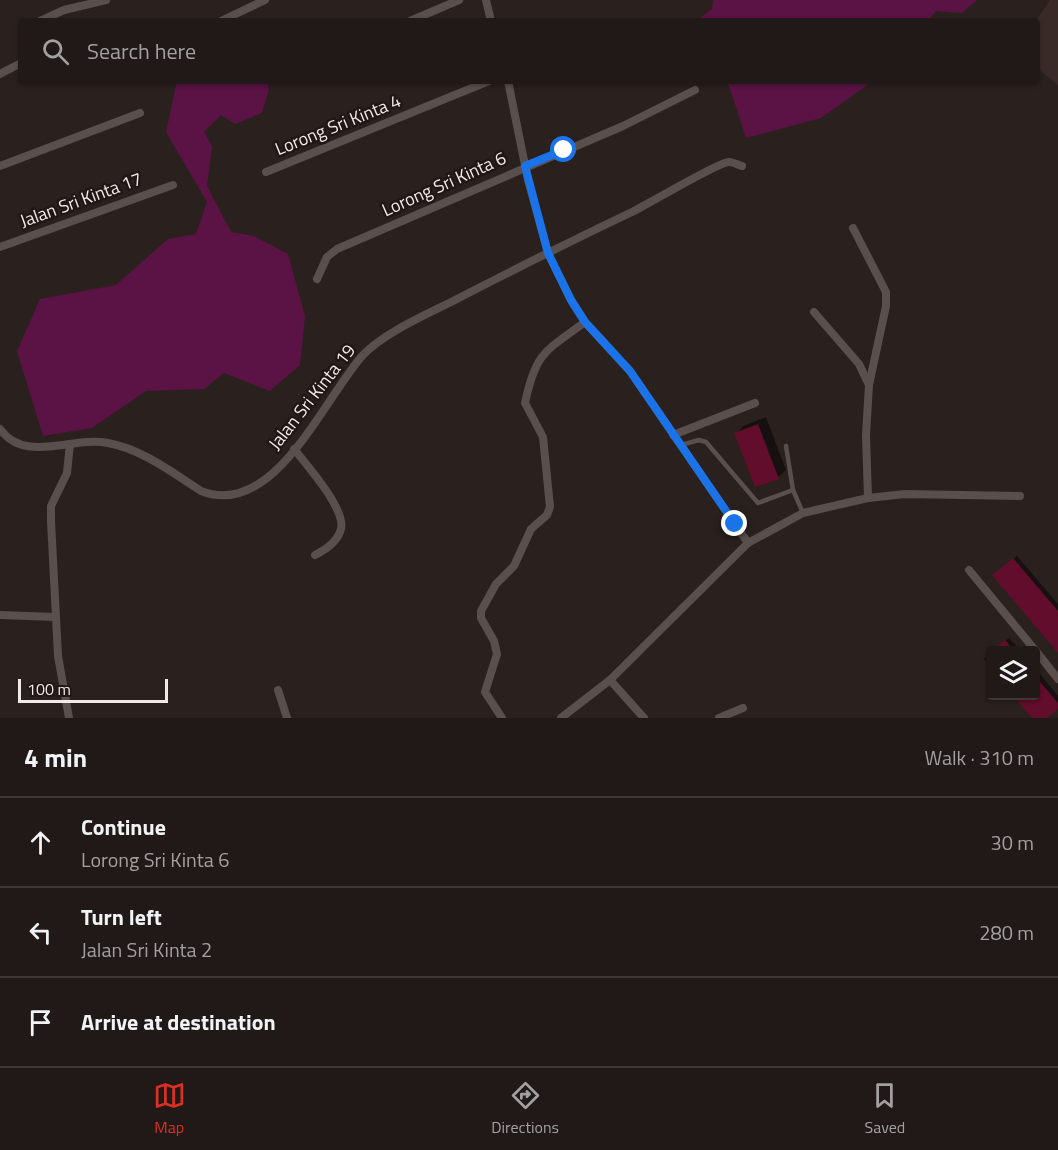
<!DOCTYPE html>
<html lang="en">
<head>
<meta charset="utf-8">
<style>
  body { margin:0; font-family:"Titillium Web",sans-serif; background:#282220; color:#f1f3f6 }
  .controls { position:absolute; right:18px; bottom:18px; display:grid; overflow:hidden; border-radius:6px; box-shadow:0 2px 4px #0004 }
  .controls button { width:54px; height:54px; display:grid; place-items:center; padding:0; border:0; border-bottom:2px solid #3d3836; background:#201917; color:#f1f3f6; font:30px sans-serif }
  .scale { position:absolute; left:18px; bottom:15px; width:150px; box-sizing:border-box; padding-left:6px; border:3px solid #f0eae9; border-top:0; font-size:16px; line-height:21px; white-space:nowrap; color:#f0eae9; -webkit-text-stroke:4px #201716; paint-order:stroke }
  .stop { position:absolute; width:18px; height:18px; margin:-14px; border:4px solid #1a73e8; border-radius:50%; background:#fff }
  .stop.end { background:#1a73e8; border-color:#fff; box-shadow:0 2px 6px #0008 }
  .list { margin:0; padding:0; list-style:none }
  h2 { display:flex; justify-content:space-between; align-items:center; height:78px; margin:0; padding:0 24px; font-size:26px }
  h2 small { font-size:20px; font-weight:400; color:#a2a0a1 }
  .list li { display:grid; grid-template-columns:39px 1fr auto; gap:18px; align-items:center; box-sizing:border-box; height:90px; padding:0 24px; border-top:2px solid #3d3836 }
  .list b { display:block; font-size:22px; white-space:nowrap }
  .list p { margin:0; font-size:20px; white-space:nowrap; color:#a2a0a1 }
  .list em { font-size:20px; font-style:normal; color:#a2a0a1 }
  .icon { flex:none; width:33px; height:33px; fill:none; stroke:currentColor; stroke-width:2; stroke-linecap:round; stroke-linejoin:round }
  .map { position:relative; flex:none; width:1058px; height:718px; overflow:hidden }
  .search { position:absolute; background:#201917; box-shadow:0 2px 4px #0004; left:18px; right:18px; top:18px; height:66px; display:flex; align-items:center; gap:15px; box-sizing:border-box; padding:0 21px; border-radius:6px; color:#a2a0a1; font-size:22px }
  .sheet { height:348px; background:#201917 }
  nav { display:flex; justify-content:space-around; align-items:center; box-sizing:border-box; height:84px; border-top:2px solid #3d3836; background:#201917; font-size:16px; color:#a2a0a1 }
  nav a { display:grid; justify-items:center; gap:3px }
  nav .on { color:#d93025 }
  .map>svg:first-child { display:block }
</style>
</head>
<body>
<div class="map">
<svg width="1058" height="718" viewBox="0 0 1058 718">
  <rect width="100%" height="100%" fill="#2a211f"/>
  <path fill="#392a27" d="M1050,0H1058V85L1037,68L1036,21Z"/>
  <g fill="#5b1244">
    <path d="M713,0H977L962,13L936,11L928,21H696L712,9Z"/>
    <path d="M177,81H267L269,89L262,113L235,124L221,115L204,132L212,146L207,186L231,232L254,236L288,254L305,316L300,365L270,391L224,373L204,389L146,391L92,428L43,436L17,351L40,299L116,285L168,239L196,234L207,202L166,132Z"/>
    <path d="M724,81H873L821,118L746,138L729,86Z"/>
  </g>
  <g fill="#0007">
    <path d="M766,417L786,470L778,477L736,434L743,426Z"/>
    <path d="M1017,556L1058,604V651L998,572Z"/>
    <path d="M1009,638L1020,650H994Z"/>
    <path d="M990,653V667L984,659Z"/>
    <path d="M1036,669L1058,696V707L1034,718L1015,696H1036Z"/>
  </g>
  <g fill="#620d2b">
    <path d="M758,424L779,479L755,487L734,433Z"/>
    <path d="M1013,558L1058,611V653L992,575Z"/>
    <path d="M1005,640L1014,650H992Z"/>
    <path d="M1036,677L1058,703V709L1047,718H1032L1013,696H1036Z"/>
  </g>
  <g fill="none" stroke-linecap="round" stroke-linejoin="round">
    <g stroke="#594f4d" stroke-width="4.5">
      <path d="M681,445L699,440L706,442L758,503L793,490L786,446"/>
      <path d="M793,490L803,513"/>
    </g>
    <g stroke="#594f4d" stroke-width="8">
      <path d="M486,0L491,21"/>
      <path d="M40,21L64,10L106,0"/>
      <path d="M221,21L265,0"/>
      <path d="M410,21L459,0"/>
      <path d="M0,74L21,63"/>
      <path d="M508,81L528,180L548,253L571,300L585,322L630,371L748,543"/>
      <path d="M0,166L140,113"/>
      <path d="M266,172L489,81"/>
      <path d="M853,228L886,292V306L869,385"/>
      <path d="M0,247L173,185"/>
      <path d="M317,279L327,257L337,249L623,126L695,90"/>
      <path d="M0,429C25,464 72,436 108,443C142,449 173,473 201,491C274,520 324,398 363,355C385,332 428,314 457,299C515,269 573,240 632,212C648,204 719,162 729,162C733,162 738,165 742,166"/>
      <path d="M673,435L755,403"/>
      <path d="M294,449C306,464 346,509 341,529C338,541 325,550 315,555"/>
      <path d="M868,498L905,494L1020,496"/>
      <path d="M969,570L1035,650"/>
      <path d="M0,615L55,617"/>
      <path d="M1036,651L1058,679"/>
      <path d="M610,680L644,718"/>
      <path d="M278,690L287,718"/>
      <path d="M69,718L58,656L51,521V506L67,473L70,444"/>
      <path d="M502,718L485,692L497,654L494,641L481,618V611L496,584L514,566L531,529L547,515L550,507L543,437L525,403C536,351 546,351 585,322"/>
      <path d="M561,718L610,680L748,543L803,513L868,498L866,435L869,385L859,364L814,312"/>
      <path d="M719,718L743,708"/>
    </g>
  </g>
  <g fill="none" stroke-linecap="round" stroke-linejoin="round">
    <path stroke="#1a73e8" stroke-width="8" d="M564,150L525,166L548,253L571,300L585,322L630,371L735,524"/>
  </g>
  <g text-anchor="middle" stroke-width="5" stroke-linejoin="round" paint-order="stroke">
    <g font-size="18" fill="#f0eae9" stroke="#201716">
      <text transform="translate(338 125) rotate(-22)" y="6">Lorong Sri Kinta 4</text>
      <text transform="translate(444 184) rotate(-24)" y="6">Lorong Sri Kinta 6</text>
      <text transform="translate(81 200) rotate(-20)" y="6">Jalan Sri Kinta 17</text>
      <text transform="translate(312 397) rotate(-52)" y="6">Jalan Sri Kinta 19</text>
    </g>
  </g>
</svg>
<div class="controls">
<button><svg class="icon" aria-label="layers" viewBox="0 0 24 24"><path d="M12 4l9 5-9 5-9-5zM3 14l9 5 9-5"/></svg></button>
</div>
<div class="scale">100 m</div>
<div class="stop" style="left:564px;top:150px"></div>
<div class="stop end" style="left:735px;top:524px"></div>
<div class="search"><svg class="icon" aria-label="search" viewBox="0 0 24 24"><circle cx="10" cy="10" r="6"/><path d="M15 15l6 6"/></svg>Search here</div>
</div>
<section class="sheet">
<h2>4 min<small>Walk · 310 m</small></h2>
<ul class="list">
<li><svg class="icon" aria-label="ahead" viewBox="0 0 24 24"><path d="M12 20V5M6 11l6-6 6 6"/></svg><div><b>Continue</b><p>Lorong Sri Kinta 6</p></div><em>30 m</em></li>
<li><svg class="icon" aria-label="left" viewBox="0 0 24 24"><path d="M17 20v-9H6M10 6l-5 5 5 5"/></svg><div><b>Turn left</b><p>Jalan Sri Kinta 2</p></div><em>280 m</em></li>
<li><svg class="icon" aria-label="arrive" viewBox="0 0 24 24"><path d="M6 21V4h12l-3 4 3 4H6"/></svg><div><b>Arrive at destination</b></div></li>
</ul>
</section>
<nav>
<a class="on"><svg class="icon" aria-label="map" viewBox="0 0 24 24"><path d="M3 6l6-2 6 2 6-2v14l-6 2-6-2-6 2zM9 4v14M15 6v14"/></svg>Map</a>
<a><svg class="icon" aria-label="directions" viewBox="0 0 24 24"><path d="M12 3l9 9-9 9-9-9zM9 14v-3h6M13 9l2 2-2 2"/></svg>Directions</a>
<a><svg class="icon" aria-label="saved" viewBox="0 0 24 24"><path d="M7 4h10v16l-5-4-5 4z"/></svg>Saved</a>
</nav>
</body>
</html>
